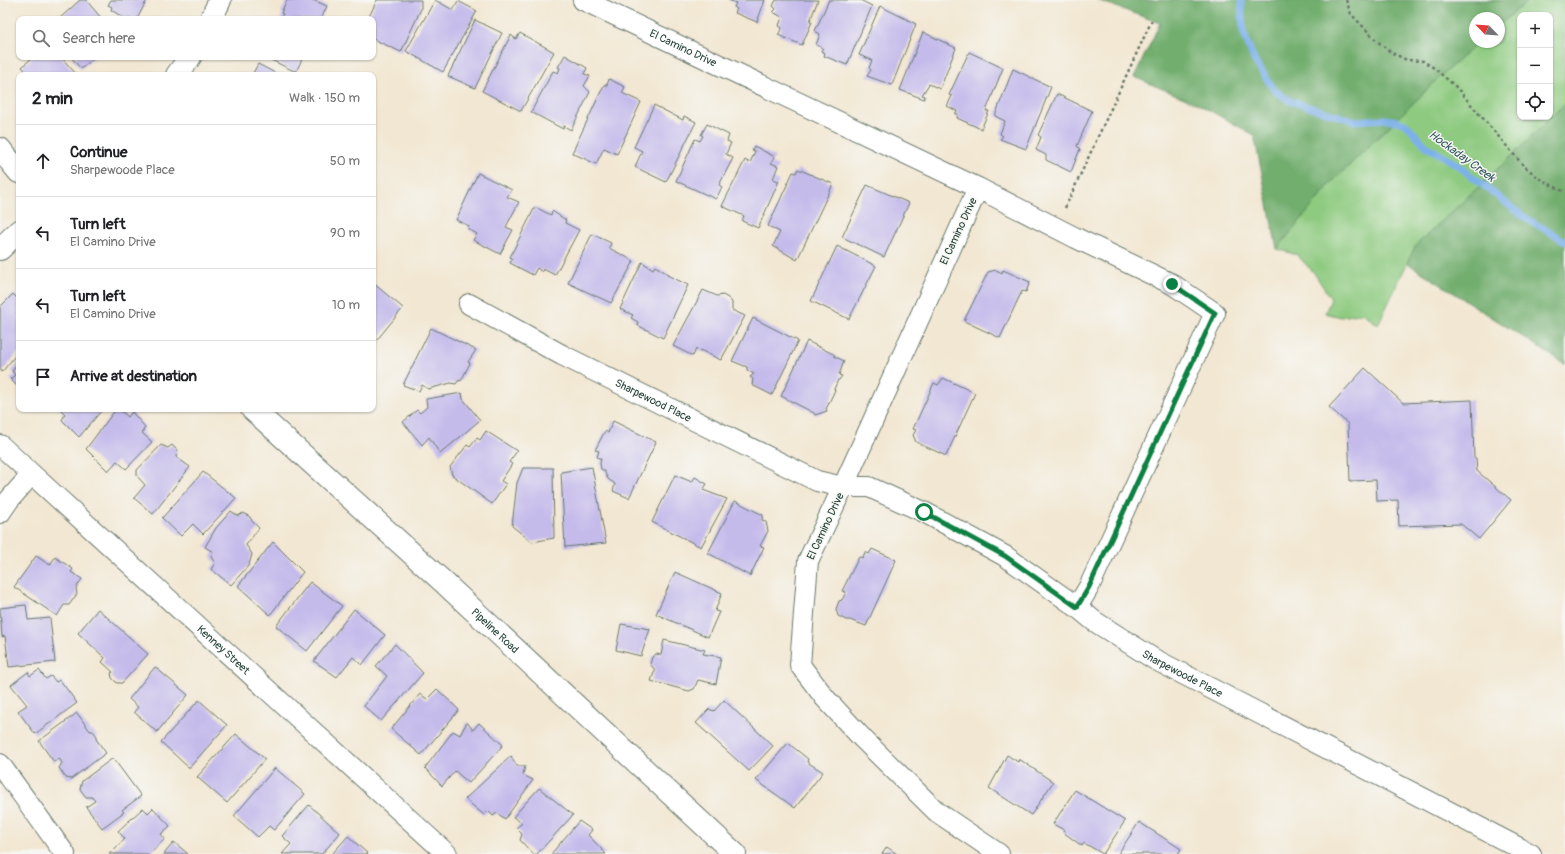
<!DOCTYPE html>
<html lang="en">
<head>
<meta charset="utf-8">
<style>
  body { margin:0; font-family:Pangolin,sans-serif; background:#f6f6f6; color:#202124 }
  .controls { position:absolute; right:12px; top:12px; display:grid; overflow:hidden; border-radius:8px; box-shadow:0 1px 3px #0004 }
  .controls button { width:36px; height:36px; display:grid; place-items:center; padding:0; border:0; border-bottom:1px solid #e0e0e0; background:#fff; color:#202124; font:20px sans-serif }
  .compass { position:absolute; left:1469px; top:12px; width:36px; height:36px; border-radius:50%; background:#fff; box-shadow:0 1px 3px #0004; rotate:295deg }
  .stop { position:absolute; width:12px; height:12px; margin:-9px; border:3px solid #0b8043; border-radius:50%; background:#fff }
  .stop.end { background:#0b8043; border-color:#fff; box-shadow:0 1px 4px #0008 }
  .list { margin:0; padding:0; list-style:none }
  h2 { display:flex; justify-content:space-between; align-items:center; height:52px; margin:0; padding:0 16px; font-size:17px }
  h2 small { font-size:13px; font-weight:400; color:#757577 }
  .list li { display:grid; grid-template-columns:26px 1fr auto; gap:12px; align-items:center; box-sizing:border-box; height:72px; padding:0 16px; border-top:1px solid #e0e0e0 }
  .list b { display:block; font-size:15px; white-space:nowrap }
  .list p { margin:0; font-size:13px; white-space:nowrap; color:#757577 }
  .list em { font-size:13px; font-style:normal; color:#757577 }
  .icon { flex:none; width:22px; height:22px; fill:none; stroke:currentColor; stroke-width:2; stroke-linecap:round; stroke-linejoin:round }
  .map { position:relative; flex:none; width:1565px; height:854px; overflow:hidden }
  .search { position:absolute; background:#fff; box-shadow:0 1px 3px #0004; left:16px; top:16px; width:360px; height:44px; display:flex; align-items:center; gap:10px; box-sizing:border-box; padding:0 14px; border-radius:8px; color:#757577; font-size:15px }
  .panel { position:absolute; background:#fff; box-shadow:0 1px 3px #0004; left:16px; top:72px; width:360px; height:340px; border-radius:8px }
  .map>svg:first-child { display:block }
</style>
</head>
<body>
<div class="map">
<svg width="1565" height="854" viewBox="0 0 1565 854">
  <rect width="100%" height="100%" fill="#f6f6f2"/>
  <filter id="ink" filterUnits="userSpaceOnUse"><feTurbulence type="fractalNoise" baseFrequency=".025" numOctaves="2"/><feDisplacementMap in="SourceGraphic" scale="8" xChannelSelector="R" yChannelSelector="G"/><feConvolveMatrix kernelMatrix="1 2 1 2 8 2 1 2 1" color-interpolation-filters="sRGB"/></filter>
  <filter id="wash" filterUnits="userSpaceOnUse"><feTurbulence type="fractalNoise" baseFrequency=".012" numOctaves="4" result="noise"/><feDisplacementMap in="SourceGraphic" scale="16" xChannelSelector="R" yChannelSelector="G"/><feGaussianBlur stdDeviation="0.9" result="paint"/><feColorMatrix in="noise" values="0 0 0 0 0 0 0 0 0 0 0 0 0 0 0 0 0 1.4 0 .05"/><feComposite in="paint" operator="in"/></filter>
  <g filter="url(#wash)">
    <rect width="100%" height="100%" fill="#f2e7d2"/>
    <path fill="#8eca80" stroke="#56845a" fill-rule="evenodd" d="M1529,0H1565V103L1517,151L1416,245L1378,325L1363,313L1341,317L1325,313L1331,299L1314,273L1297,255L1277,249L1331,183L1443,74L1479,42H1499V25ZM1520,15H1550V117H1520Z"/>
    <g fill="#72ae6e" stroke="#487651">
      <path d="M1097,0H1529L1499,25V18H1475V42H1479L1443,74L1331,183L1277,249L1254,135L1198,104L1134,77L1160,23Z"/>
      <path d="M1565,103V364L1407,263L1416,245L1517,151Z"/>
    </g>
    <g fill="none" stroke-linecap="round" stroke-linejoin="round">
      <path stroke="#7cb0ea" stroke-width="7" d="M1241,0L1243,31L1254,60L1275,91L1290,101L1355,121L1384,119L1397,121L1407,125L1426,146L1456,164L1524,217L1565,241"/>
    </g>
    <g id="blocks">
      <g fill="#c4bbeb">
        <path d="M80,0H86L102,19H59Z"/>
        <path d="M111,0H147L137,19H126L111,10L112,7L108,5Z"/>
        <path d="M287,0H313L327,6L321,19H280L283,14L281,13Z"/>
        <path d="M377,0H421V9L401,52L373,39V19H368Z"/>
        <path d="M435,0L453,10L458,1L477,11L443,72L406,51Z"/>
        <path d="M728,0H765L757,22L735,13L737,9L734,7L736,3Z"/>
        <path d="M776,0H818L810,21L812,22L802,45L778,35L782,28L779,26L782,17L773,12L776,9L773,6Z"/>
        <path d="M829,0H860L872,6L847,65L824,56L825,53L821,51L823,48L816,45L820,34L815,31Z"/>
        <path d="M880,6L916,24L892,85L867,76L871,70L869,68L872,60L859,55Z"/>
        <path d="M475,20L502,33L475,88L448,76Z"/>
        <path d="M923,32L956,48L940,89L929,84L922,95L925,96L924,99L900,90Z"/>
        <path d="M520,33L554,52L521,111L482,91L511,35L516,39Z"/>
        <path d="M969,52L1003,68L986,111H989L981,129L957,118L958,114H955L957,111L947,106L952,96L949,95Z"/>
        <path d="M565,55L587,68L584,74L590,76L584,86L590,92L571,130L564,126L563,129L531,112L553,71L558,73L560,68L558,67Z"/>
        <path d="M33,57H61L77,75H29L22,67Z"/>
        <path d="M71,57H95L81,69Z"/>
        <path d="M265,57H303L296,72Z"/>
        <path d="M258,64L279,75H252Z"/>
        <path d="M1013,69L1051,87L1026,149L1000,139L1003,136L1000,134L1005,121L995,116Z"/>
        <path d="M609,79L625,87L622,93L641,102L617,154L604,148L596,164L572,153L604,85H607Z"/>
        <path d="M1057,94L1092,111L1077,146L1080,149L1071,172L1046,160V155L1036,150L1041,137L1038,135Z"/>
        <path d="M654,105L683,120L684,116L696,122L666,182L635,167L642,151L634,147Z"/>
        <path d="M707,124L729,135L727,141L731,143L726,154L733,158L719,185L722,187L716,199L676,181L695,139L700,141L703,136L701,135Z"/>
        <path d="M754,146L775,157L771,163L778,166L773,179L779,181L758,228L742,221L744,216L722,206L745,160L750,163L755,151L752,150Z"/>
        <path d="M798,169L833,184L797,260L773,246L780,232L768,226L793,172L796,173Z"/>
        <path d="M478,173L512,190L507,197L519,202L506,227L513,230L500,254L473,240L477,234L468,229L469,226L456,220Z"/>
        <path d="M867,185L909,203L884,257L842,237Z"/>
        <path d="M535,207L551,215L552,211L566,220L565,223L579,230L555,275L543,269L542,272L537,268L533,275L510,263L512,259L510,257Z"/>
        <path d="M592,234L611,243L609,248L634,261L611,303L568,283Z"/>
        <path d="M837,246L876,266L849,319L811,301Z"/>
        <path d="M642,262L653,269L655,266L668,274L667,275L688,285L663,338L637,325L638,322L631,318L633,315L620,309Z"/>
        <path d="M996,270L1002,273L1003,270L1030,282L1026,292L1022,291L1000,338L964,321L988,272Z"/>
        <path d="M373,283L403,308L376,341L373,339Z"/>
        <path d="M703,290L717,296L723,295L728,298L732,302V310L745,316L721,360L700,350V352L696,349L693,356L673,346Z"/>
        <path d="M13,294L19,300V351L2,372L0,369V307Z"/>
        <path d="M753,318L798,341L772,395L752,385L753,379L750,377L754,374L747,370V367L732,361Z"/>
        <path d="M431,328L476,350L468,362L470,363L461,381L459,380L456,384L451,383L428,389L422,385L419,391L403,385Z"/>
        <path d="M807,341L835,355L834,356L844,361L839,375L842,376L839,380H838L834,389L835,390L826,409L827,411L815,415L814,413L781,396Z"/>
        <path d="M19,363V388L10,379L15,375L12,371Z"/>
        <path d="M1365,368L1403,403L1472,400L1474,458H1476L1477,471L1511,500L1479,539L1461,524L1399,526L1398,500L1377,501L1376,480L1350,481L1348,424L1329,407Z"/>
        <path d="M943,378L975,393L946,456L916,442L913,435L916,430L913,429L934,383L938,385Z"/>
        <path d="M462,393L463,399L480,420L440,454L429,437L422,445L403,422L417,410L420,413L427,407L426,399Z"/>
        <path d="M60,409H103L79,437L62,420L65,414Z"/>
        <path d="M116,409H119L128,417L132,412L145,427L142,433L152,442L126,469L117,461L108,471L86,449Z"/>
        <path d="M613,421L656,442L629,498L613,491L615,484L608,479L605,473V471L601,469L600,463L601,459L597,457L599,451L595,450L605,431L608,433Z"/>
        <path d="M486,431L517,451L509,462L512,464L501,481L506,484L492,504L452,475L450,467L467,445L470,447L477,438L480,440Z"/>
        <path d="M161,445L168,448L172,445L177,450L176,457L190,467L153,514L134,498L145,485L137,476V470Z"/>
        <path d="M592,467L606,543L565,547L561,472Z"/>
        <path d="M523,468H553L554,538L532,542L512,526L517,483Z"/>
        <path d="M203,472L236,498L203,534L193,524L181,536L162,518Z"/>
        <path d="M675,475L692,482L695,477L707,484L703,490L727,499L701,547L652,522Z"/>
        <path d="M735,501L763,515L762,520L766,522L768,531L760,546L764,547L750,576L708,553Z"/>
        <path d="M231,511L238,516L243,513L250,517L252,521L259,528L246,545L252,554L249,565L231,585L211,569L215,563L211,557L213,552L205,547L216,528Z"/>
        <path d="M273,542L303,572L270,615L238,586Z"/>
        <path d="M872,549L896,560L866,626L850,620H846L838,616L836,609L839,601L842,600L846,592L842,591L859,557L863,558L865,552L869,554Z"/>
        <path d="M36,556L50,565L55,557L73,569L71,572L82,579L76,588L77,594L69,605H64L57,616L14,587Z"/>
        <path d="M675,572L722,593L715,611L719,612L708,637L656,614Z"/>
        <path d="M310,582L342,606L307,651L276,626Z"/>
        <path d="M26,605L28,620L50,618L55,662L9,667L5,636L2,637L0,608Z"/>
        <path d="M98,609L148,654L122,683H117L112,678L111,673L113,672L102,662L105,658L78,633Z"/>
        <path d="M354,609L385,635L362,665L353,657L337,677L314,661Z"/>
        <path d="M621,624L650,629L641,656L616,650Z"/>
        <path d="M664,640L705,650L703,654L721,657L716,684L698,680L694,689L689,691L651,681L655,670L650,664L652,657L656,654L661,655Z"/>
        <path d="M395,644L423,673L381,721L364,706L387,676L376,666Z"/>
        <path d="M155,667L188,695L157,732L134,712L138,707L129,699Z"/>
        <path d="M39,670L46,679L51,676L56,682L60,680L77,703L35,734L18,711L27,705L11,685L28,672L30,676Z"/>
        <path d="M437,689L459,710L421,755L391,729L420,694L427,699Z"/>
        <path d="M199,700L227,725L189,768L161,742Z"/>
        <path d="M724,700L773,746L749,771L696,723L709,709L714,711Z"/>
        <path d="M77,713L90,731H93L97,736L96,739L106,753L71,779L66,778L59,768L62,763L59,758L54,762L39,741Z"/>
        <path d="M467,722L473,730L479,723L503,745L469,783L455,771L442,786L425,768L453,731L460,735Z"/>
        <path d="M236,734L265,759L227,803L197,777Z"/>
        <path d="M788,743L808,759L807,762L823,772L795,808L756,780Z"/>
        <path d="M1007,755L1018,762L1019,759L1053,782L1031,815L989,788Z"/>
        <path d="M511,756L517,766H525L523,775L533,780L505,819L497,813L493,816L488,811L484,815L465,799Z"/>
        <path d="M113,758L141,796L122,810L124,812L102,828L86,807L95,801L92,797H86L80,789L82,781Z"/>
        <path d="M275,768L305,794L274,830L269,826L258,837L234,816Z"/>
        <path d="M539,788L573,815L537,854H533L520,840L522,834L516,828L522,823L513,817Z"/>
        <path d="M1075,790L1125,821L1103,854L1084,843L1082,846L1063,832L1064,830L1053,824Z"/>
        <path d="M309,805L340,833L322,854H282L291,844L282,836Z"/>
        <path d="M143,808L148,813L153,808L170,826L161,834L165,839L149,854H109L125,839L118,831Z"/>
        <path d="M579,821L592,830L588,835L606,854H551Z"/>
        <path d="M1139,822L1181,849L1178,854H1118Z"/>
        <path d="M348,836L368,854H332Z"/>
        <path d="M174,842L188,854H164Z"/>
        <path d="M887,847L897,854H882Z"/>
      </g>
    </g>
  </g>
  <g filter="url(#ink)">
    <use href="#blocks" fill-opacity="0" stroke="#69786b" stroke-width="1"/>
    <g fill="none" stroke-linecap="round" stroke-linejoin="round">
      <g stroke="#69786b" stroke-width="22">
        <g id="minor">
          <path id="s1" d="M583,0L978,188L1076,238L1172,284L1215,313L1089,587L1077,607"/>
          <path d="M978,188L843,487L808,561L800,665L825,698L863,739L937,812L999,854"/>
          <path id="s2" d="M469,304L562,355L817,481L843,487H869L924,512L1005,556L1077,607L1094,621L1154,659L1531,854"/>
          <path id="s3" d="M0,445L447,854"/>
          <path d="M0,513L9,500L31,475"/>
          <path d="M0,764L65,854"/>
        </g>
      </g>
      <g stroke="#69786b" stroke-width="24">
        <g id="tertiary">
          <path d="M211,19L220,0"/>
          <path d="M177,75L190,57"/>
          <path d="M0,249L19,231"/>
        </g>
      </g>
      <g stroke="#69786b" stroke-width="24">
        <g id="secondary">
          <path d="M0,149L19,172"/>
          <path id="s4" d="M252,409L439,578L735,854"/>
        </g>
      </g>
      <g stroke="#69786b" stroke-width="2.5" stroke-dasharray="3 3" stroke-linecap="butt">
        <path d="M1346,0L1351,14L1377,41L1392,53L1407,60L1423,61L1434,68L1456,87L1523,165L1540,179L1565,192"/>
        <path d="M1065,208L1152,20"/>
      </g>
      <use href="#minor" stroke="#fff" stroke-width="20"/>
      <use href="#tertiary" stroke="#fff" stroke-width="22"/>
      <use href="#secondary" stroke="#fff" stroke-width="22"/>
    </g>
  </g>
  <g fill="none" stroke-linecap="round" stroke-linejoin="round" filter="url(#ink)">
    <path stroke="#0b8043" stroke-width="5" d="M924,512L1005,556L1077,607L1089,587L1215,313L1172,284"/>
  </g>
  <g text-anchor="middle" stroke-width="3" stroke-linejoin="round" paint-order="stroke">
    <g font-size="11" fill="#1f3d34" stroke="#f6f6f2">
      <text dy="4" stroke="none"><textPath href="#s1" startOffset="111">El Camino Drive</textPath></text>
      <text transform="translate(958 231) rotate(-65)" y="4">El Camino Drive</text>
      <text dy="4" stroke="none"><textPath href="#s2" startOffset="208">Sharpewood Place</textPath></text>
      <text transform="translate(825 526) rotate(-65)" y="4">El Camino Drive</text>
      <text dy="4" stroke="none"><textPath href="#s4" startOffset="329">Pipeline Road</textPath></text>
      <text dy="4" stroke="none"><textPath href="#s3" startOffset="303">Kenney Street</textPath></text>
      <text dy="4" stroke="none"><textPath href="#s2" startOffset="809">Sharpewoode Place</textPath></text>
    </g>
    <g font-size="12" font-style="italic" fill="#365a62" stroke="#f6f6f2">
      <text transform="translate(1462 156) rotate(36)" y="4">Hockaday Creek</text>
    </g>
  </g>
</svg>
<div class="controls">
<button>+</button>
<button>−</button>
<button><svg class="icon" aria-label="locate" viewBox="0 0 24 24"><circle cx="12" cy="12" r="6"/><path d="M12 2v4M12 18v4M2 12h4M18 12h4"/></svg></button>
</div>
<svg class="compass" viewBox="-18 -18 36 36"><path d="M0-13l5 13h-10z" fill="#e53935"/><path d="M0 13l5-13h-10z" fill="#757577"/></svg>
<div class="stop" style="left:924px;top:512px"></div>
<div class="stop end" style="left:1172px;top:284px"></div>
<div class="search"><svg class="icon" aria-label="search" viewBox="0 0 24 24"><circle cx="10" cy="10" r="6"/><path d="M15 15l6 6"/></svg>Search here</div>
<section class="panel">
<h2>2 min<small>Walk · 150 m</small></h2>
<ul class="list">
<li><svg class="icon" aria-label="ahead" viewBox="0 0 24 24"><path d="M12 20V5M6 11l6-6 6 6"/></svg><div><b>Continue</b><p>Sharpewoode Place</p></div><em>50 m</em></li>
<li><svg class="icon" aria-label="left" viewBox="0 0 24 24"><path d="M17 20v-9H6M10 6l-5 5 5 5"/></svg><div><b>Turn left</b><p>El Camino Drive</p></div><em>90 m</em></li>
<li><svg class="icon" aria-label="left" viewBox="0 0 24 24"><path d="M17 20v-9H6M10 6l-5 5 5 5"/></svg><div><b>Turn left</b><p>El Camino Drive</p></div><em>10 m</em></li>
<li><svg class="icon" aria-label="arrive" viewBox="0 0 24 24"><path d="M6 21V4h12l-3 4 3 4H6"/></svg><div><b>Arrive at destination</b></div></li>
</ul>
</section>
</div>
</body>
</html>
